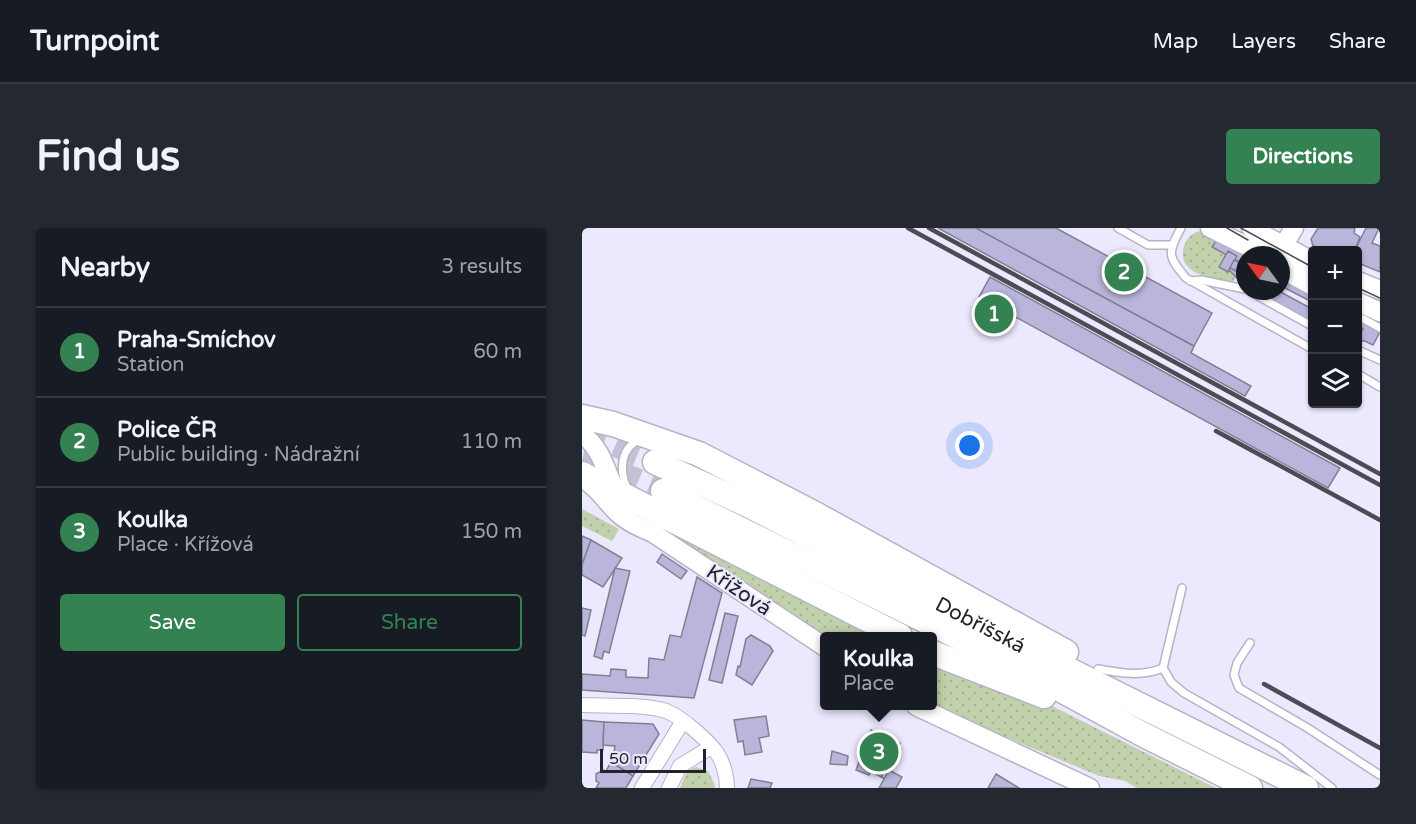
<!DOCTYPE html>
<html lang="en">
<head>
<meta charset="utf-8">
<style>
  body { margin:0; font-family:"Varela Round",sans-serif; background:#242831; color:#f1f3f6 }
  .controls { position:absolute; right:18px; top:18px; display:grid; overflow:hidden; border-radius:6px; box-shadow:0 2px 4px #0004 }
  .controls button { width:54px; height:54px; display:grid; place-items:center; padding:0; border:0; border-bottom:2px solid #363941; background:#171b24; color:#f1f3f6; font:30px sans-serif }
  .compass { position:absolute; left:654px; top:18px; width:54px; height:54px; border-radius:50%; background:#171b24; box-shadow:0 2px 4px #0004; rotate:303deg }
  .scale { position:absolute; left:18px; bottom:15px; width:106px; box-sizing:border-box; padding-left:6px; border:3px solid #24232b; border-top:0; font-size:16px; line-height:21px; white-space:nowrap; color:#24232b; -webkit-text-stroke:4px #ece9fe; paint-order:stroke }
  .you { position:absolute; left:388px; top:218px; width:21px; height:21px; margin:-15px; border:4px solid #fff; border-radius:50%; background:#1a73e8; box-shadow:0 0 0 9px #1a73e833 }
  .badge { display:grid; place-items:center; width:39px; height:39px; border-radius:50%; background:#348251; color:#fff; font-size:20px; font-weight:700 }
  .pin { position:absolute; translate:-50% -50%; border:3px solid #fff; box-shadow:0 2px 6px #0006 }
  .popup { position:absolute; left:238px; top:404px; width:117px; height:78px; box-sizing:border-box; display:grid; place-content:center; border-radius:6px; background:#171b24; filter:drop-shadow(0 2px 4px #0005); font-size:20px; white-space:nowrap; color:#9ea1a6 }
  .popup b { font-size:22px; color:#f1f3f6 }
  .popup::after { content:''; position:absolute; left:50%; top:100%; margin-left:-12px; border:12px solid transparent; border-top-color:#171b24 }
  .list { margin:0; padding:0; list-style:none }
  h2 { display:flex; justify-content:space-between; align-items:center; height:78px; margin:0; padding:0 24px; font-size:26px }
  h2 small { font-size:20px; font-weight:400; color:#9ea1a6 }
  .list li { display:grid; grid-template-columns:39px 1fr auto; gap:18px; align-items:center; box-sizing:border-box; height:90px; padding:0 24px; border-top:2px solid #363941 }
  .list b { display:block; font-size:22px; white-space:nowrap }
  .list p { margin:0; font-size:20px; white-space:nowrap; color:#9ea1a6 }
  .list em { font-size:20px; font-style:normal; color:#9ea1a6 }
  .actions { display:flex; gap:12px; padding:18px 24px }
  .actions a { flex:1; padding:14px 0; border:2px solid #348251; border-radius:6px; text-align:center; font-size:21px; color:#348251 }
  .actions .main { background:#348251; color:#fff }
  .icon { flex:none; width:33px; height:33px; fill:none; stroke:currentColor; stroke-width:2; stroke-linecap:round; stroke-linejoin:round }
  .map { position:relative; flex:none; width:798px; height:560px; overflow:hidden; border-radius:6px }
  header { display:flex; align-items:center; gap:36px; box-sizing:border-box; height:84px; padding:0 30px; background:#171b24; border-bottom:2px solid #363941 }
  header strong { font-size:28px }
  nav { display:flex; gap:33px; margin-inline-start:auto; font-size:21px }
  .intro { display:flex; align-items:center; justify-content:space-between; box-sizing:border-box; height:144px; padding:0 36px }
  h1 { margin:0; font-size:42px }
  .button { padding:15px 27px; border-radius:6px; background:#348251; color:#fff; font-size:21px; font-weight:700 }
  main { display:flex; gap:36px; padding:0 36px }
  aside { flex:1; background:#171b24; border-radius:6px; box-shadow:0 2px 4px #0004 }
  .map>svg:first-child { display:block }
</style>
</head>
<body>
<header>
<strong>Turnpoint</strong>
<nav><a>Map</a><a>Layers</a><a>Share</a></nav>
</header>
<div class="intro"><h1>Find us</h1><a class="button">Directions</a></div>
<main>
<aside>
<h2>Nearby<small>3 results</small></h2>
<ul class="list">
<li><span class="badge">1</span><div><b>Praha-Smíchov</b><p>Station</p></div><em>60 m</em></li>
<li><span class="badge">2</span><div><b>Police ČR</b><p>Public building · Nádražní</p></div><em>110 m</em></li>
<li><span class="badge">3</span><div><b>Koulka</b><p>Place · Křížová</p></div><em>150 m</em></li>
</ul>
<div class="actions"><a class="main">Save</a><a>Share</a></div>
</aside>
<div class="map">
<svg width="798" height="560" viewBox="0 0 798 560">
  <defs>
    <pattern id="grass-dots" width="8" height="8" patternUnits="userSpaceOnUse" patternTransform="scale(1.5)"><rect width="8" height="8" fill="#c1d1ac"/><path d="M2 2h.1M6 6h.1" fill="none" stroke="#a6b394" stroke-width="1.8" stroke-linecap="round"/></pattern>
  </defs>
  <rect width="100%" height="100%" fill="#ece9fe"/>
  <g fill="url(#grass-dots)">
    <path d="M618,3H625L636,8L630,19L644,27L639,35L655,47L651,54C633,50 593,48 602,18C605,10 610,5 618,3Z"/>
    <path d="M53,280L305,408H243L91,308Z"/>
    <path d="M0,281L37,301L30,313L0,298Z"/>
    <path d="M351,431L438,462L634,560H555L543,553L517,548L357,481L351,478Z"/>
    <path d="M114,539L126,543L132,555L133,560H98C102,551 103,542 114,539Z"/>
  </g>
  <g fill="#bab5db" stroke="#827f92" stroke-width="1.5">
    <path d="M356,0H394L612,118L609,125L669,158L663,168Z"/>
    <path d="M394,0H474L630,85L612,118Z"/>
    <path d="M736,0H773L772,5L778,9L773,22H742L731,18L729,11Z"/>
    <path d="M784,0H797L790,15L798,18V44L776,35V22H773Z"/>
    <path d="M635,11L663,27V37L630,19Z"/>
    <path d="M646,23L655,28L646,44L637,39Z"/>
    <path d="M652,32L663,37L662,47L648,40Z"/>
    <path d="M648,40L662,47L663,45V58L647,42Z"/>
    <path d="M408,49L758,240L746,260L397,69Z"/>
    <path d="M699,51L730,68V74L699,58Z"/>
    <path d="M673,63H697L730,81V94Z"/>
    <path d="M776,92L798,104L791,117L783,113H776V105L778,106L781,101L776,98Z"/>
    <path d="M0,308L9,312L0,337Z"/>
    <path d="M9,312L40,330L21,359L0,347V337Z"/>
    <path d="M80,326L105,343L99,351L75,334Z"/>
    <path d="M33,340L48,343L27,425L22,423L20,431L12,428Z"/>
    <path d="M115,349L140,365L112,470L0,462V446L28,448L29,441L44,442V449L66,450L67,430L82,432L88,407L99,409Z"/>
    <path d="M0,380L9,382L3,408L0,407Z"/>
    <path d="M143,385L156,388L140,455L127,452Z"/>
    <path d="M169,407L188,418L191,423L170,457L154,447L156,438L158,439L164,411Z"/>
    <path d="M184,488L187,508L177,510L180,524L163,527L161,513L156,514L152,492Z"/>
    <path d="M0,492L22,494L21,522H15V525L0,524Z"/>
    <path d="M22,494L71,496L77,506L51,548L29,534L35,524H32L33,518L21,517Z"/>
    <path d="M289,502L318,515L308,534H306L300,548L301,550L289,543L287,547L274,542Z"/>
    <path d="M250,523L266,528L265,537L248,536Z"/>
    <path d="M29,534L51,548L44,560H14L17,555L14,553V546L21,542L24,543Z"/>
    <path d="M307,542L320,549L314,560H297Z"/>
    <path d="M414,546L437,560H406Z"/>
    <path d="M169,551L190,555L188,560H166Z"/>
  </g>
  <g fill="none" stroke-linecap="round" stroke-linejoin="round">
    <g stroke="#c4c1d4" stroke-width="24" stroke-dasharray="24 12" stroke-linecap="butt">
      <path d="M0,204L20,211L73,234"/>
      <path d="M0,233L18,237L81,263"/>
    </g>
    <g stroke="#b5b3c6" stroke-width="10">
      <g id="lane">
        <path d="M536,0L566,17H589"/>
        <path d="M599,0C585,25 586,29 604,50L730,121"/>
        <path d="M699,47L730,64"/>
        <path d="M608,53L619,52L663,61"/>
        <path d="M667,63L730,98"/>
        <path d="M776,88L798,100"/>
        <path d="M776,122L798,132"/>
        <path d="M776,146L798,159"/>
        <path d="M45,260C37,243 38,219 59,211"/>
        <path d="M668,415L655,435L652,447L657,460L724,499L798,547"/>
        <path d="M581,440L600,360"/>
        <path d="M516,441C538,445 560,449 581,440L589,454L602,465L697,519L750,560"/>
      </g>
    </g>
    <g stroke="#b5b3c6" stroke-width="16">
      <g id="street">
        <path d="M0,477C23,478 63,476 84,483C98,488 126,512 135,525C141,534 145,548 145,560"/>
        <path d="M60,560L101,493"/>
        <path d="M87,560L98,538L129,519"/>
      </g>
    </g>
    <g stroke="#b5b3c6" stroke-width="21">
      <g id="secondary">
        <path d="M628,0L683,27"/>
        <path d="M669,0L730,33"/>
        <path d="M696,27L712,0"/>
        <path d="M699,36L730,53"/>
        <path d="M776,53L798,62"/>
        <path d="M776,74L798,84"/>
        <path d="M0,206C21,221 24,246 36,268"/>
        <path d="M8,256C19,264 26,276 36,285C45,294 59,300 71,305L243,419"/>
        <path d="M334,478L508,560"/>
      </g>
    </g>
    <g stroke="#b5b3c6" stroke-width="27">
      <g id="highway">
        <path d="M0,189L31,196L117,226L235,287L484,424"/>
        <path id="s1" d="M73,234L166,277L451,424L724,560"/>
        <path d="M0,246L318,408"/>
        <path d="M81,263L437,439L562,507L668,560"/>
        <path d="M351,425L462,468"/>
      </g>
    </g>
    <use href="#lane" stroke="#fff" stroke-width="7"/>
    <use href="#street" stroke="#fff" stroke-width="14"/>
    <use href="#secondary" stroke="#fff" stroke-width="18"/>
    <use href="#highway" stroke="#fff" stroke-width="24"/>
    <g stroke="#4c4b56" stroke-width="1.5">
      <path d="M645,0L666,12"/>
      <path d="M659,0L730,39"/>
      <path d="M776,60L798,70"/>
    </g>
    <g stroke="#4c4b56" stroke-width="4.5">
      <path d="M326,0L798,257"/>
      <path d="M347,0L798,246"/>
      <path d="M634,203L798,292"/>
      <path d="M682,456L798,520"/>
    </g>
  </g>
  <g text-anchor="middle" stroke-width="4.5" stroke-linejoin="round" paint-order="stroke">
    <g font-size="21" fill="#24232b" stroke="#ece9fe">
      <text transform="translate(157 362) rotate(34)" y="7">Křížová</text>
      <text dy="7" stroke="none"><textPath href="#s1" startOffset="364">Dobříšská</textPath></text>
    </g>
  </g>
</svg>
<div class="controls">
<button>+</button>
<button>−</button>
<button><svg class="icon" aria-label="layers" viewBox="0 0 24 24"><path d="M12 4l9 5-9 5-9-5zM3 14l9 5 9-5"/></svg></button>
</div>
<svg class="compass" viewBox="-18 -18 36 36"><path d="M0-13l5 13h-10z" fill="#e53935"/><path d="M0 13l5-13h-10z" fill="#9ea1a6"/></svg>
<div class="scale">50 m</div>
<div class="you"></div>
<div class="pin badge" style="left:412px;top:86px">1</div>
<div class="pin badge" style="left:542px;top:44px">2</div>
<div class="pin badge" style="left:297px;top:524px">3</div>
<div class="popup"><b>Koulka</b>Place</div>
</div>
</main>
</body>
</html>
